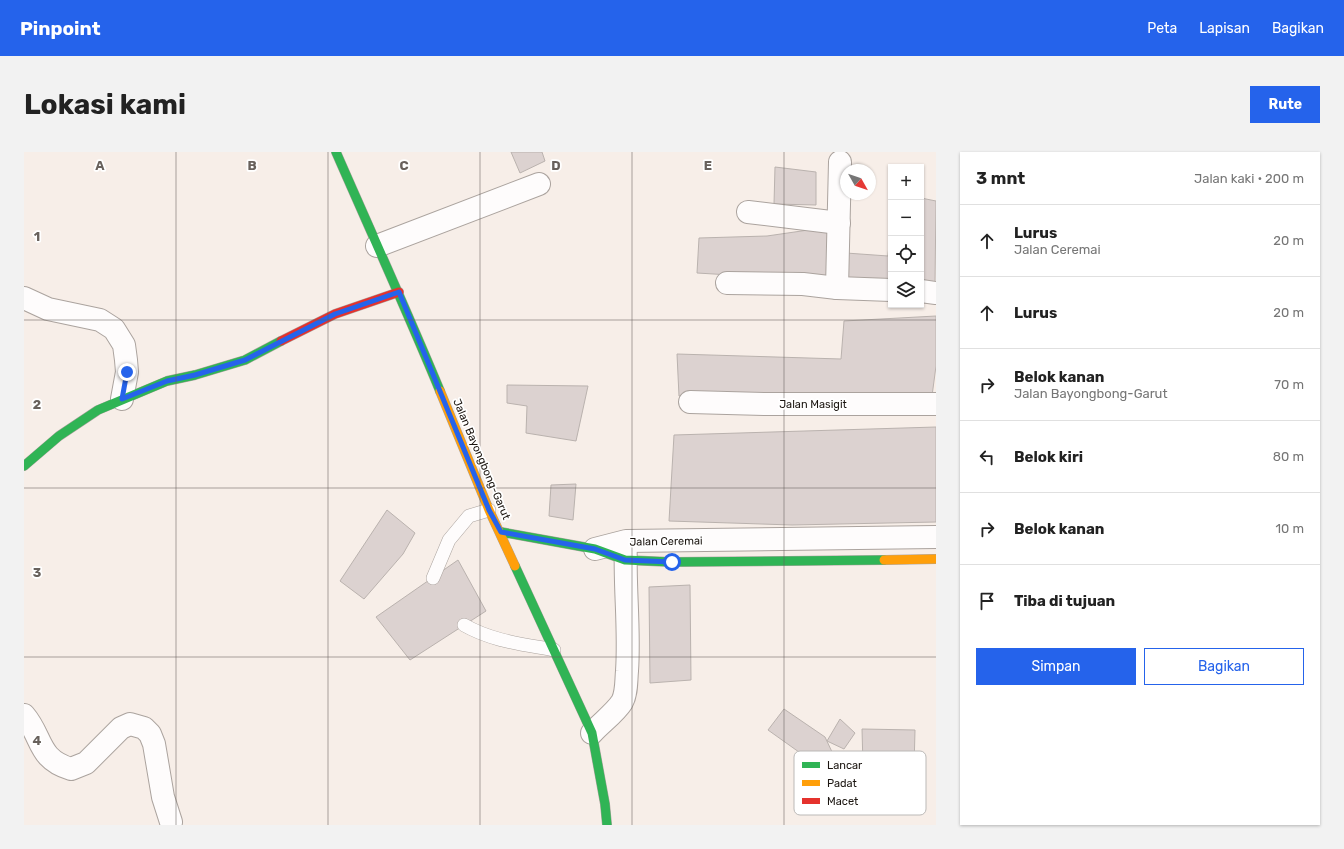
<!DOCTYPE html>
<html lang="id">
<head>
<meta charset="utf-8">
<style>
  body { margin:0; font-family:Rubik,sans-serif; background:#f2f2f2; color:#222 }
  .controls { position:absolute; right:12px; top:12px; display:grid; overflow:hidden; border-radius:0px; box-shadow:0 1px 3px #0004 }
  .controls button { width:36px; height:36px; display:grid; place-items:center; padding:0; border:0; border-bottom:1px solid #e0e0e0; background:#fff; color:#222; font:20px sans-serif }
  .compass { position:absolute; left:816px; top:12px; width:36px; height:36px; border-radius:50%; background:#fff; box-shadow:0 1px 3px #0004; rotate:130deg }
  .stop { position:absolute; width:12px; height:12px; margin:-9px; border:3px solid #2563eb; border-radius:50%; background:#fff }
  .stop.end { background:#2563eb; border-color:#fff; box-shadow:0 1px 4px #0008 }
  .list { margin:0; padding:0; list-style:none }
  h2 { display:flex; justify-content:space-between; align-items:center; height:52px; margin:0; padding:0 16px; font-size:17px }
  h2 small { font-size:13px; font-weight:400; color:#767676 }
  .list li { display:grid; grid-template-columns:26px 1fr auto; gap:12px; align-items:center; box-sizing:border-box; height:72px; padding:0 16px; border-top:1px solid #e0e0e0 }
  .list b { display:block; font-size:15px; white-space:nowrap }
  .list p { margin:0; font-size:13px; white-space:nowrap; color:#767676 }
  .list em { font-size:13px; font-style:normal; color:#767676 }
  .actions { display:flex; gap:8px; padding:12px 16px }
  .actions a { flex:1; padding:9px 0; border:1px solid #2563eb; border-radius:0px; text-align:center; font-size:14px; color:#2563eb }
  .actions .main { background:#2563eb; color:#fff }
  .icon { flex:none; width:22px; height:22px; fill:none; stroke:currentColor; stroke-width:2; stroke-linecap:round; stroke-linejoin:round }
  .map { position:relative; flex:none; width:912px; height:673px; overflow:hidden; border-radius:0px }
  header { display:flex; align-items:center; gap:24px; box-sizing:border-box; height:56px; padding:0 20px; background:#2563eb; color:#fff }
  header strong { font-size:19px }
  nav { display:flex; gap:22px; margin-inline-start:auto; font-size:14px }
  .intro { display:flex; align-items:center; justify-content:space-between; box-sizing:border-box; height:96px; padding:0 24px }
  h1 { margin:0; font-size:28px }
  .button { padding:10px 18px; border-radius:0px; background:#2563eb; color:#fff; font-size:14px; font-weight:700 }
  main { display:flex; gap:24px; padding:0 24px }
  aside { flex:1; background:#fff; border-radius:0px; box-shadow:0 1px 3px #0004 }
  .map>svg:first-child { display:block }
</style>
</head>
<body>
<header>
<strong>Pinpoint</strong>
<nav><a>Peta</a><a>Lapisan</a><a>Bagikan</a></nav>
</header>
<div class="intro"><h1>Lokasi kami</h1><a class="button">Rute</a></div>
<main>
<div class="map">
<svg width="912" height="673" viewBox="0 0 912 673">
  <rect width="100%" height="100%" fill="#f7eee8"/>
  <g fill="#dcd2d0" stroke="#bab2ae">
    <path d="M487,0H518L521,9L496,21Z"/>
    <path d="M751,15L792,20V53L750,52Z"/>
    <path d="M897,46L912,49L911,131H897Z"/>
    <path d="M867,68V131H816L822,101L864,104Z"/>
    <path d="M805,75L804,124L740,125L673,121L675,86L743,84Z"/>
    <path d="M912,164V214L908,244L790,245L655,244L653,202L817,207L820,169Z"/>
    <path d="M483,233L564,234L552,289L502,281L503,254L483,251Z"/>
    <path d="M912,275V370L768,373L645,369L650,283Z"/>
    <path d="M552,332L549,368L525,364L527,333Z"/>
    <path d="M363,358L391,381L379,402L340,447L316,429Z"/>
    <path d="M434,408L462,459L386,508L352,465Z"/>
    <path d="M666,433L667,528L626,531L625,435Z"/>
    <path d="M760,557L801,585L809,602L796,615L744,578Z"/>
    <path d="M816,567L831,581L820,597L803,589Z"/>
    <path d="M838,577L891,578L890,617L839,614Z"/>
  </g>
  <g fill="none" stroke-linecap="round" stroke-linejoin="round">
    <g stroke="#aba39e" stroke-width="14">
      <g id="lane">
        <path d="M409,426L425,388L445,364L465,358"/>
        <path d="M440,473C468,489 498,492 530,498"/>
      </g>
    </g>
    <g stroke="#aba39e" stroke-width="24">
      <g id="street">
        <path d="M724,60L815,71"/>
        <path d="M353,94L515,32"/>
        <path d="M703,131L779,132L813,136L867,138"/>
        <path d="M813,136L816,10"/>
        <path d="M897,139L912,141"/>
        <path d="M0,146L24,157L76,168L90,177L100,193L102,208L103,220L98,247"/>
        <path d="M666,250L740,252H912"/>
        <path d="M571,397L602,389L912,385"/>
        <path d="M0,563C19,585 13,607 47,617L62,611L97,576L106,572L120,576L126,582L130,592L139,645L147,670"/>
        <path d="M568,581C577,571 591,561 598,550C603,541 602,529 603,519C606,476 600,433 602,390"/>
      </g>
    </g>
    <g stroke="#aba39e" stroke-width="10">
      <g id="fast">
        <path d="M312,0C347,80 383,159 416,239"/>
        <path d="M0,314L35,284L74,258L143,229L171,223L221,208L257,189"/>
        <path d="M477,380L571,397L601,408L647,410L860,408"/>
        <path d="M491,414L568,581L581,652L583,673"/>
      </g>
    </g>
    <g stroke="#aba39e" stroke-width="10">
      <g id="slow">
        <path d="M416,239L465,358L491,414"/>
        <path d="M860,408L912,407"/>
      </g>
    </g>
    <g stroke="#aba39e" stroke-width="10">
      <path id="jam" d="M257,189L311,162L375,140"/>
    </g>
    <use href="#lane" stroke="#fefcfc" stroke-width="13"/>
    <use href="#street" stroke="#fefcfc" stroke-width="22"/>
    <use href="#fast" stroke="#30b455" stroke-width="9"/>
    <use href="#slow" stroke="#ff9f0a" stroke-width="9"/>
    <use href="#jam" stroke="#e5322d" stroke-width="9"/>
  </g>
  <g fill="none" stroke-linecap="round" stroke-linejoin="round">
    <path stroke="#2563eb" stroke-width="5" d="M103,220L98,247L143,229L171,223L221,208L311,162L375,140L465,358L477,380L571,397L601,408L648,410"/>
  </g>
  <path fill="none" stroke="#68615c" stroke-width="1" stroke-opacity="0.55" d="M152,0V673M304,0V673M456,0V673M608,0V673M760,0V673M0,168H912M0,336H912M0,505H912"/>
  <g text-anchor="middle" stroke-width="3.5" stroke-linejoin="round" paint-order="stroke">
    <g font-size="11" fill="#1b1510" stroke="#fff">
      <text x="789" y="256">Jalan Masigit</text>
      <text transform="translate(458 307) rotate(67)" y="4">Jalan Bayongbong-Garut</text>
      <text transform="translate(642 389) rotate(-1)" y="4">Jalan Ceremai</text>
    </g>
  </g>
  <rect x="770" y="599" width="132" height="64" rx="6" fill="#fff" stroke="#bbb9b7" stroke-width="1"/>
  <rect x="778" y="610" width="18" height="6" fill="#30b455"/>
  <rect x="778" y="628" width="18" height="6" fill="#ff9f0a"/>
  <rect x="778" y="646" width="18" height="6" fill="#e5322d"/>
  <g font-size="11" fill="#1b1510">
    <text x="803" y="617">Lancar</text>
    <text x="803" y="635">Padat</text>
    <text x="803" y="653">Macet</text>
  </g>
  <g font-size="13" text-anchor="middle" font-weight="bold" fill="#68615c" stroke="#fff" stroke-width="3.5" stroke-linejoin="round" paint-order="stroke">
    <text x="76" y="18">A</text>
    <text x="228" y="18">B</text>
    <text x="380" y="18">C</text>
    <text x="532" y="18">D</text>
    <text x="684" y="18">E</text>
    <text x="13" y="89">1</text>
    <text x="13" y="257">2</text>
    <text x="13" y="425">3</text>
    <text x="13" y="593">4</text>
  </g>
</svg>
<div class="controls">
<button>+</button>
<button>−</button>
<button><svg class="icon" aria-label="locate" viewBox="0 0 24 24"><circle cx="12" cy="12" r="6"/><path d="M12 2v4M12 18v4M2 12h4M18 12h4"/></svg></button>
<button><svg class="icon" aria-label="layers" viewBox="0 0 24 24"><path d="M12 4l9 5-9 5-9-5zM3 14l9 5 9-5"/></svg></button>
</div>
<svg class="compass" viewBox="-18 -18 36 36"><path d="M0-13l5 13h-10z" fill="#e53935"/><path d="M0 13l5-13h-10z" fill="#767676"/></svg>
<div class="stop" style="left:648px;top:410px"></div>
<div class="stop end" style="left:103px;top:220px"></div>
</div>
<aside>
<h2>3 mnt<small>Jalan kaki · 200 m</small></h2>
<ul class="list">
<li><svg class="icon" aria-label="ahead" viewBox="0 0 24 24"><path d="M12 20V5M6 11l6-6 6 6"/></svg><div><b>Lurus</b><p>Jalan Ceremai</p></div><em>20 m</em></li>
<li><svg class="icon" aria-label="ahead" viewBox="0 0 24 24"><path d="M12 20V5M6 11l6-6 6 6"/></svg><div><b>Lurus</b></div><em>20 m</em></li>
<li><svg class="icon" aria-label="right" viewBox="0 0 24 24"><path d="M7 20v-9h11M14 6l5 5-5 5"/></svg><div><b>Belok kanan</b><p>Jalan Bayongbong-Garut</p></div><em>70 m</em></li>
<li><svg class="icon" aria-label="left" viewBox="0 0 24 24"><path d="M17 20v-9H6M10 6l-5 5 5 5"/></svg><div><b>Belok kiri</b></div><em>80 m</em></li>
<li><svg class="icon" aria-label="right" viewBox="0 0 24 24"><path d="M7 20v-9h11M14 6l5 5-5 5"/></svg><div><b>Belok kanan</b></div><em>10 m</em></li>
<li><svg class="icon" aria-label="arrive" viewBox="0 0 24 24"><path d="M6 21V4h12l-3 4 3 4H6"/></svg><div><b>Tiba di tujuan</b></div></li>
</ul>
<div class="actions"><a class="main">Simpan</a><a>Bagikan</a></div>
</aside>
</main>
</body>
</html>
